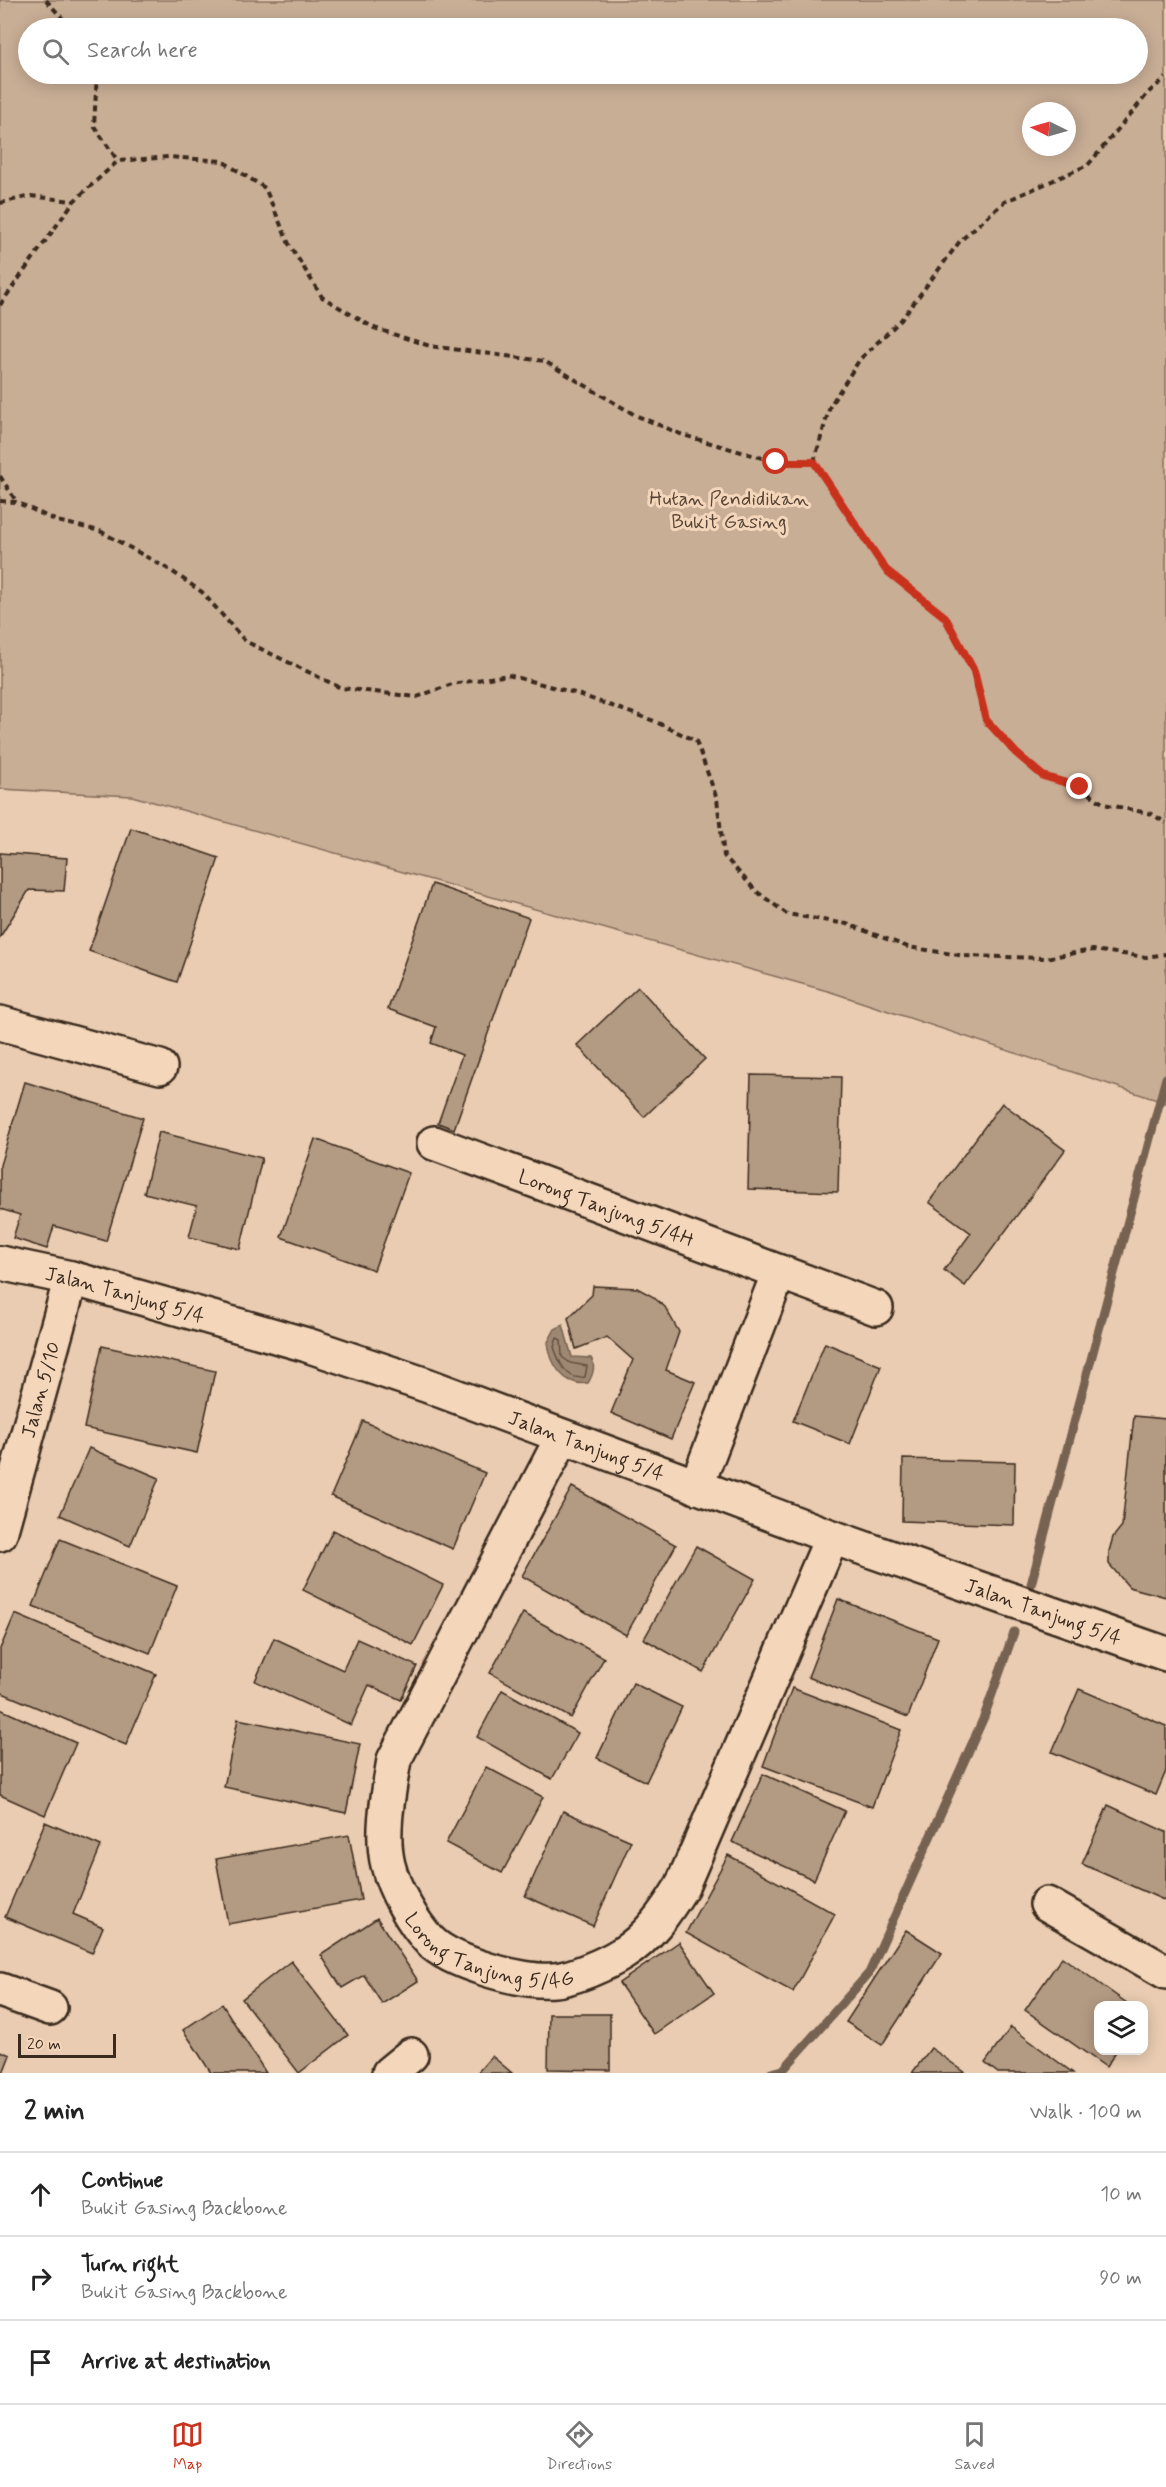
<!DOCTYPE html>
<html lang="en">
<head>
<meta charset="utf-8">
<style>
  body { margin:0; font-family:Mynerve,sans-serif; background:#f6f6f6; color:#222 }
  .controls { position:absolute; right:18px; bottom:18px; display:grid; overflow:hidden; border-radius:12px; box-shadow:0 3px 15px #0003 }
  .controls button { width:54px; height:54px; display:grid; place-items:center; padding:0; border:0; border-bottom:2px solid #e0e0e0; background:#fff; color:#222; font:30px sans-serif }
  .compass { position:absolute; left:1022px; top:102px; width:54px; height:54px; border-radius:50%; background:#fff; box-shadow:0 3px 15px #0003; rotate:275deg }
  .scale { position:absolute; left:18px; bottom:15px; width:98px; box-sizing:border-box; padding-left:6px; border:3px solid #3b2a1e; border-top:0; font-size:16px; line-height:21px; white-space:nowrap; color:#3b2a1e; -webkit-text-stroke:4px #f4d7ba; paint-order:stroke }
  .stop { position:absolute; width:18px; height:18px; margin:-14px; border:4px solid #c8321e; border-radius:50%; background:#fff }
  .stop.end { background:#c8321e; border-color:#fff; box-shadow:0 2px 6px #0008 }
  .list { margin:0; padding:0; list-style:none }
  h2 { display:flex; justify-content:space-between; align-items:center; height:78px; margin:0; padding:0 24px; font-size:26px }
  h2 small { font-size:20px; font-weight:400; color:#767676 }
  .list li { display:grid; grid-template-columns:39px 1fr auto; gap:18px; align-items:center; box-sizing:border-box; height:84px; padding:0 24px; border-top:2px solid #e0e0e0 }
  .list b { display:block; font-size:22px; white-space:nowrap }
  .list p { margin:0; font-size:20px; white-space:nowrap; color:#767676 }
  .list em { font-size:20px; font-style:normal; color:#767676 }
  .icon { flex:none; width:33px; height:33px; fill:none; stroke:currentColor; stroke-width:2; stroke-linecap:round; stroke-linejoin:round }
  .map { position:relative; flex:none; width:1166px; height:2073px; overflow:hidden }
  .search { position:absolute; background:#fff; box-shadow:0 3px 15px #0003; left:18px; right:18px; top:18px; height:66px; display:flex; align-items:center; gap:15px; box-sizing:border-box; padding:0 21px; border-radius:33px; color:#767676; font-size:22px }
  .sheet { height:330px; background:#fff }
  nav { display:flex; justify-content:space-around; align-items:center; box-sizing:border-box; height:84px; border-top:2px solid #e0e0e0; background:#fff; font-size:16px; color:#767676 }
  nav a { display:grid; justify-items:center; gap:3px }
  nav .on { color:#c8321e }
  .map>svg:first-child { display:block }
</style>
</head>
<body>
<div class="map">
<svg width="1166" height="2073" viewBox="0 0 1166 2073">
  <rect width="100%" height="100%" fill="#e9ccb1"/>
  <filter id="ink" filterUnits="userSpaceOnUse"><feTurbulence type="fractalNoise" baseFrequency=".0167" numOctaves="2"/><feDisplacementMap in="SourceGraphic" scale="12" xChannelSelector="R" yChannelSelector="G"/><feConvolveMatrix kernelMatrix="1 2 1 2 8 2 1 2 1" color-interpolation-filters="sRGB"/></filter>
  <g filter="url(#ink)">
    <path fill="#c9ae96" stroke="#826c5a" stroke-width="1.5" fill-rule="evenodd" d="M0,0H1166V1103L831,992L132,796L0,789ZM28,28H1138V74H28ZM1031,111H1067V147H1031Z"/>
    <path fill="#9e8873" stroke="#766251" stroke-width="1.5" d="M563,1325L572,1357L591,1358C596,1366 593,1375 588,1383C564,1387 550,1364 548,1342L555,1329Z"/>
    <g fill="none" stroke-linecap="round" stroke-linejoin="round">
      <path stroke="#635040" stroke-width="1.5" d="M557,1338L561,1340L562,1357L570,1363L587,1366L585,1377C566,1382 558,1359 554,1347Z"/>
      <g stroke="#766251" stroke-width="9">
        <path d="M1029,1592L1166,1078"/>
        <path d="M771,2073L783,2070L869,1973L984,1717L1014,1632"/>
      </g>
    </g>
    <g fill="#b39a83" stroke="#3b2a1e" stroke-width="1.5">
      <path d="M131,828L219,858L177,982L89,951Z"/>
      <path d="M0,853L67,858L64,891L29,890L0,937Z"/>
      <path d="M432,884L529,918L454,1129L438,1123L462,1055L431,1043L436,1027L388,1009Z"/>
      <path d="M638,987L705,1059L644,1117L577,1045Z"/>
      <path d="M751,1075L841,1077L838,1192L748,1189Z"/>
      <path d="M25,1082L143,1118L106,1241L54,1226L47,1249L13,1238L20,1215L0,1209V1165Z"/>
      <path d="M1002,1103L1065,1150L965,1286L944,1270L971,1233L929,1202Z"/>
      <path d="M159,1132L262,1158L240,1249L189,1237L197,1206L144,1193Z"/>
      <path d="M315,1139L409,1173L374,1270L281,1237Z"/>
      <path d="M593,1286L637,1288L652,1296L665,1307L679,1332L666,1370L695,1382L671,1439L611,1413L633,1360L607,1337L576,1349L568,1318L592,1295Z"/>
      <path d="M825,1343L881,1366L850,1444L793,1421Z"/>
      <path d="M102,1346L215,1371L197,1453L84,1428Z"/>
      <path d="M1134,1416L1166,1419V1597L1129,1587L1109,1564V1551L1113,1537L1122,1526Z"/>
      <path d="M363,1421L485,1473L453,1549L331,1496Z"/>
      <path d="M89,1448L159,1478L130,1546L60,1515Z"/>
      <path d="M903,1459L1015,1462L1014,1525L902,1521Z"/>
      <path d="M572,1487L676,1545L626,1635L522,1576Z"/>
      <path d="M333,1530L443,1585L413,1645L303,1590Z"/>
      <path d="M60,1539L177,1586L150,1653L33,1606Z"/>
      <path d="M696,1546L755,1579L703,1672L644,1639Z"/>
      <path d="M838,1599L938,1638L908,1717L808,1677Z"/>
      <path d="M523,1613L604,1658L571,1718L490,1673Z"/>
      <path d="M15,1614L156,1674L126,1745L0,1692V1649Z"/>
      <path d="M274,1638L343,1670L357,1639L417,1666L401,1700L369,1685L351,1725L255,1681Z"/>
      <path d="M633,1683L682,1707L646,1782L597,1758Z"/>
      <path d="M792,1688L901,1730L872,1807L763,1766Z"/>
      <path d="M1079,1689L1166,1726V1771L1156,1795L1052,1752Z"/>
      <path d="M502,1690L578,1733L552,1779L477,1737Z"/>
      <path d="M0,1709L76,1743L45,1815L0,1795Z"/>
      <path d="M238,1719L360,1744L346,1813L224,1787Z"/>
      <path d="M486,1767L543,1797L502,1873L446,1843Z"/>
      <path d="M763,1774L845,1811L814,1880L732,1842Z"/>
      <path d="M1108,1805L1166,1832V1901L1082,1864Z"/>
      <path d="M563,1811L631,1841L593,1926L525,1896Z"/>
      <path d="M45,1822L101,1846L73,1914L103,1927L92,1953L5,1917Z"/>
      <path d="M349,1835L361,1900L228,1924L216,1859Z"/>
      <path d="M728,1855L835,1914L793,1992L686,1933Z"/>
      <path d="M377,1918L418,1981L382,2004L364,1975L342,1988L321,1955Z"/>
      <path d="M906,1930L942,1953L882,2045L846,2022Z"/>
      <path d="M679,1942L714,1993L654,2034L619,1983Z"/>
      <path d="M1062,1957L1131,2006H1098V2050H1117L1106,2067L1025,2010Z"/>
      <path d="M291,1961L348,2035L299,2073L242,1999Z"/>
      <path d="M222,2004L266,2073H211L192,2043L183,2030Z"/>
      <path d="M549,2014H610V2070L548,2069Z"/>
      <path d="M1011,2027L1073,2073H998L985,2063Z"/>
      <path d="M931,2048L966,2073H912Z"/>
      <path d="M0,2051L10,2055L3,2073H0Z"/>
      <path d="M492,2056L512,2073H477Z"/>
    </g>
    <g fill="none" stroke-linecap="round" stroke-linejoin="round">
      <g stroke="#3b2a1e" stroke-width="38">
        <g id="minor">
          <path d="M0,1023L160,1067"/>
          <path id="s1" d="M434,1143L876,1308"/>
          <path id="s2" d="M0,1263L71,1278L307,1345L426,1385L832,1537L1166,1654"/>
          <path id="s3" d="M562,1438L394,1760C389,1791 380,1833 388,1865C394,1889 412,1922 430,1941C451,1963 523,1983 554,1980C572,1979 606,1964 622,1954C648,1938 666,1912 682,1886L832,1537"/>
          <path d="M696,1487L779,1272"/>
          <path id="s4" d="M0,1534L71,1278"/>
          <path d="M1047,1904L1166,1972"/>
          <path d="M0,1990L50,2008"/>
          <path d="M389,2073L411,2055"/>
        </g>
      </g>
      <g stroke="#3b2a1e" stroke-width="4" stroke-dasharray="6 4.5" stroke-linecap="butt">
        <path d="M46,0L71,28"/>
        <path d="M97,74L94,126L118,161"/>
        <path d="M0,203L31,196L73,201"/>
        <path d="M0,305L74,201L118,161L169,157L222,161L265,188L289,244L322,297L374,328L430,346L544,361L635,415L683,435L776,462H814L886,570L945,617L973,671L986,720L1016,753L1043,776L1080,787L1104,804L1152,814L1166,823"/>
        <path d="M814,462L830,406L860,359L901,320L960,241L1004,202L1088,165L1150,91L1166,78"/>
        <path d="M0,476L16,501"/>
        <path d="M0,501L16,502L57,521L100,531L170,570L202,592L245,641L341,688L417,697L452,684L508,675L575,693L654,721L696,741L717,799L724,856L756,891L787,914L847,924L908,947L965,956L1045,958L1093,950L1146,957L1166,954"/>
      </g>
      <use href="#minor" stroke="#f4d7ba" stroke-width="33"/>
    </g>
  </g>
  <g fill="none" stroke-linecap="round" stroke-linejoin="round" filter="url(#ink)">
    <path stroke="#c8321e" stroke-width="8" d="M776,462H814L886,570L945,617L974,671L986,720L1016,753L1043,776L1080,787"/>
  </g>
  <g text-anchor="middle" stroke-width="6" stroke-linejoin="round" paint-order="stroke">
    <g font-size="20" fill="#574436" stroke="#f4d7ba">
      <text x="729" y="505">Hutan Pendidikan<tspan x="729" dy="23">Bukit Gasing</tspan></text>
    </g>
    <g font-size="20" fill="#3b2a1e" stroke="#f4d7ba">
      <text dy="7" stroke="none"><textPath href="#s1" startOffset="184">Lorong Tanjung 5/4H</textPath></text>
      <text dy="7" stroke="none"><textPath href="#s2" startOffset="129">Jalan Tanjung 5/4</textPath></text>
      <text dy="7" stroke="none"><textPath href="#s4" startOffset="150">Jalan 5/10</textPath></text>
      <text dy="7" stroke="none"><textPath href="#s2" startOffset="615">Jalan Tanjung 5/4</textPath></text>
      <text dy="7" stroke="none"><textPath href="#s2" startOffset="1101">Jalan Tanjung 5/4</textPath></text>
      <text dy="7" stroke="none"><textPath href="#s3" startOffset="616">Lorong Tanjung 5/4G</textPath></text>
    </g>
  </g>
</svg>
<div class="controls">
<button><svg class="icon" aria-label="layers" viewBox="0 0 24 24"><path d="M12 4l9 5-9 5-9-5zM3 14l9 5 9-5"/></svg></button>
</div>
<svg class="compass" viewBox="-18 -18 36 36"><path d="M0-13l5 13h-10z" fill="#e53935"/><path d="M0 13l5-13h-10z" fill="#767676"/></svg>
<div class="scale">20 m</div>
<div class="stop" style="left:776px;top:462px"></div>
<div class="stop end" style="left:1080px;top:787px"></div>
<div class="search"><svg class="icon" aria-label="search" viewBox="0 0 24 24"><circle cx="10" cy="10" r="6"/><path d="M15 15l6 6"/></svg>Search here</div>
</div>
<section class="sheet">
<h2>2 min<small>Walk · 100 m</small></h2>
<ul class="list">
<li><svg class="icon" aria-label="ahead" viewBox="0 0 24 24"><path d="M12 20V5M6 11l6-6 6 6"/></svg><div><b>Continue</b><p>Bukit Gasing Backbone</p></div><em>10 m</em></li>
<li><svg class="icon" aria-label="right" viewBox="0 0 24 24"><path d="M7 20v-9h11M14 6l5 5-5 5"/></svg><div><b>Turn right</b><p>Bukit Gasing Backbone</p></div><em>90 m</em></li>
<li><svg class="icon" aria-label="arrive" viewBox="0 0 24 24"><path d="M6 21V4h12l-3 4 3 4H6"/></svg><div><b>Arrive at destination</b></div></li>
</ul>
</section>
<nav>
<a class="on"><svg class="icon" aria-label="map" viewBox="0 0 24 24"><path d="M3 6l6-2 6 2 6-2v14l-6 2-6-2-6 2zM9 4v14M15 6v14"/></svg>Map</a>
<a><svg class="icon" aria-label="directions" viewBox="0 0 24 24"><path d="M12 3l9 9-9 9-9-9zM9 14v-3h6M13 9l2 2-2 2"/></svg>Directions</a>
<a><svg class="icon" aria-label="saved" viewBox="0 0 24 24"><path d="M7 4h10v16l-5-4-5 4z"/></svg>Saved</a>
</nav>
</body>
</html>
